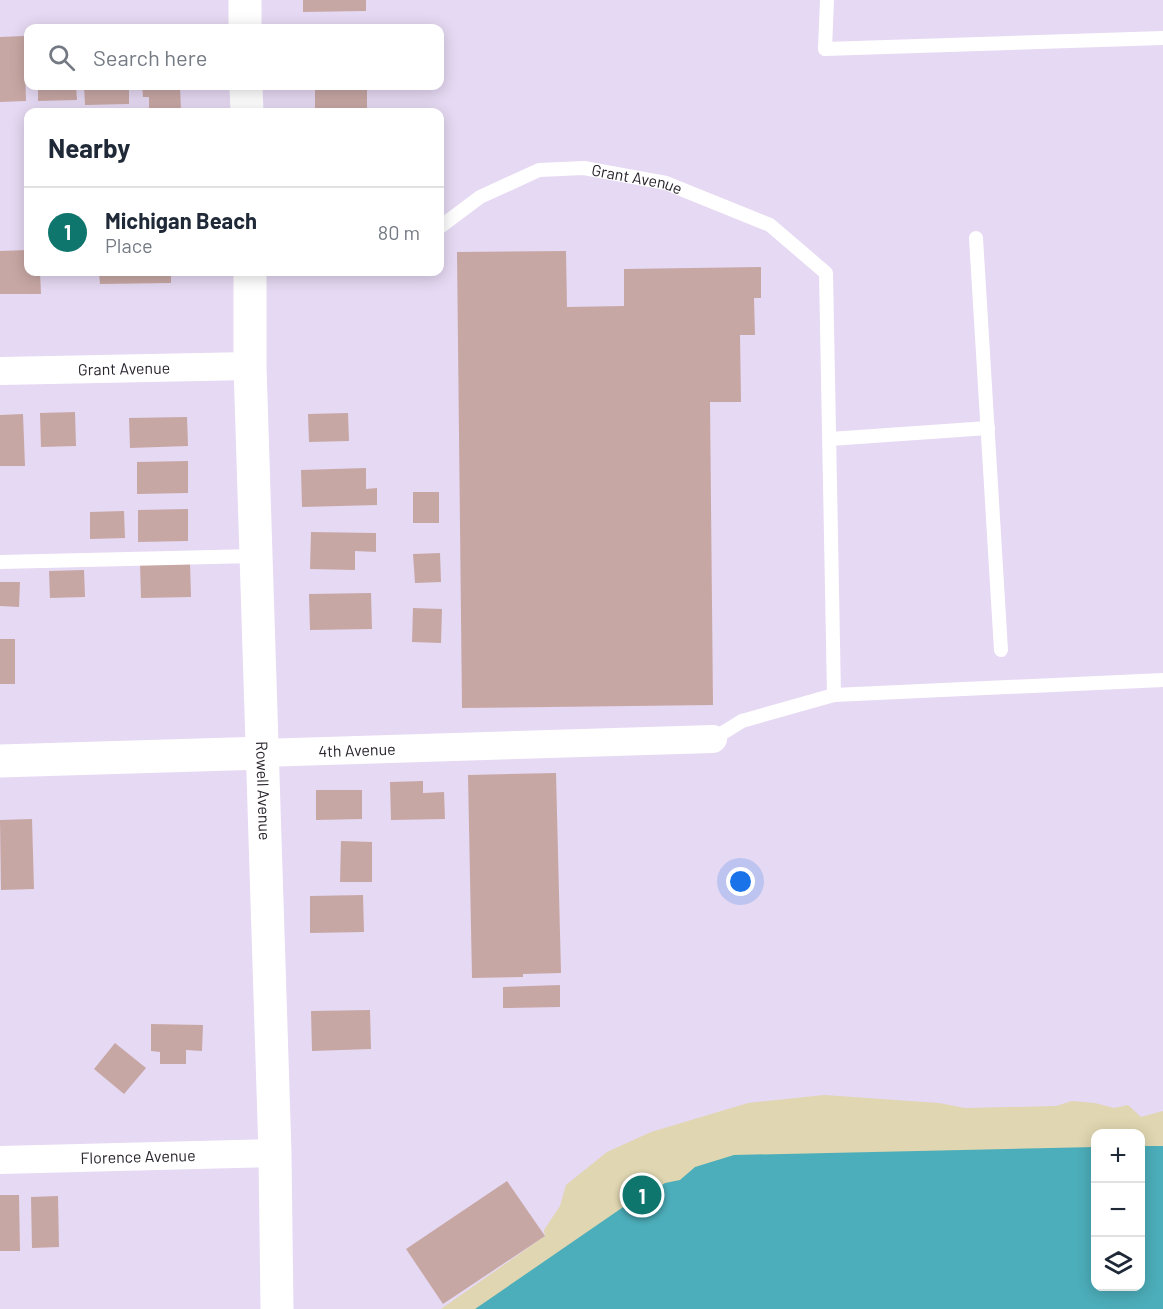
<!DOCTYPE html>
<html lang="en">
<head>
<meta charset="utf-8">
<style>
  body { margin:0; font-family:Barlow,sans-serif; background:#f6f6f7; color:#1f2937 }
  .controls { position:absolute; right:18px; bottom:18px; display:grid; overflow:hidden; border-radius:12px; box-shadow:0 3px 15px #0003 }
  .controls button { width:54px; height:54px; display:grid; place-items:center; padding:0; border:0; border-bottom:2px solid #e0e1e3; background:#fff; color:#1f2937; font:30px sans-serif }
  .you { position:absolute; left:741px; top:882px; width:21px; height:21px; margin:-15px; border:4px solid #fff; border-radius:50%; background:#1a73e8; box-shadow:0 0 0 9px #1a73e833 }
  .badge { display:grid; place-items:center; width:39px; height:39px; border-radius:50%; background:#0f766e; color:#fff; font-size:20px; font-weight:700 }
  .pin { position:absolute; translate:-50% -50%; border:3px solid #fff; box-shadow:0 2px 6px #0006 }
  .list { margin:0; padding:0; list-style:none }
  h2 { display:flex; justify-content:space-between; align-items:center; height:78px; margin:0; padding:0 24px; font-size:26px }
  h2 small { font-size:20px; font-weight:400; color:#747a83 }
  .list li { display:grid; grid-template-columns:39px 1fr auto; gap:18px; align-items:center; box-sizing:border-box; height:90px; padding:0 24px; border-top:2px solid #e0e1e3 }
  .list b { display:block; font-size:22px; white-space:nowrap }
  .list p { margin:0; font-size:20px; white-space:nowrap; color:#747a83 }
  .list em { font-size:20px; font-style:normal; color:#747a83 }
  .icon { flex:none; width:33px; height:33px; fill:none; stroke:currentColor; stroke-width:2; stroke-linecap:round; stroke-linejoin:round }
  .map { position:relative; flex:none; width:1163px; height:1309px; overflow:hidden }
  .search { position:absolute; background:#fff; box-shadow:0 3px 15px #0003; left:24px; top:24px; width:420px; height:66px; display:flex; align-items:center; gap:15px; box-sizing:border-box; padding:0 21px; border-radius:12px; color:#747a83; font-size:22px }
  .panel { position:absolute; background:#fff; box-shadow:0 3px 15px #0003; left:24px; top:108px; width:420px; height:168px; border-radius:12px }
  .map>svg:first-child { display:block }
</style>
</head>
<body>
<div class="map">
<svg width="1163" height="1309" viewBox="0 0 1163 1309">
  <rect width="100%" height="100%" fill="#e6d9f3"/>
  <path fill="#e0d6b1" d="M824,1095L939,1103L965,1108L1056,1106L1072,1101L1095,1103L1114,1108L1128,1105L1141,1117L1163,1111V1165L1141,1167L1140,1134H1096L1095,1170L528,1309H441L545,1236L544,1230L560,1206L566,1185L607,1152L651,1132L748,1103Z"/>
  <path fill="#4caeba" d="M1141,1146H1163V1309H475L632,1201L643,1198L665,1183L680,1180L695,1167L734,1155L1095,1147L1096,1286H1140Z"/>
  <g fill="#c7a7a4">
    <path d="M303,0H366V11L303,12Z"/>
    <path d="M24,36L26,101L0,102V37Z"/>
    <path d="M38,86H76L77,100L38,101Z"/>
    <path d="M84,86H129V104L85,105Z"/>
    <path d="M142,86H180L181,112H149V97H143Z"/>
    <path d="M315,86H367V108L315,109Z"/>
    <path d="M28,250V272H40L41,294H0V251Z"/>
    <path d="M566,251L567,307L624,306V269L761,267V298H754L755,335H740L741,402H710L713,705L462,708L457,252Z"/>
    <path d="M99,272H171V283L100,284Z"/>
    <path d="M75,412L76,446L41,447L40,413Z"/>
    <path d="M348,413L349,441L309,442L308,414Z"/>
    <path d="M23,414L25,466H0V415Z"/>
    <path d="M187,417L188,446L130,448L129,418Z"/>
    <path d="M188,461V493L137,494V462Z"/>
    <path d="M366,468V489L377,488V505L302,507L301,470Z"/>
    <rect x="413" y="492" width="26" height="31"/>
    <path d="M188,509V541L138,542V510Z"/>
    <path d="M124,511L125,538L90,539V512Z"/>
    <path d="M311,532L376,533V552L355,551V570L310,569Z"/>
    <path d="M440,553L441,582L415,583L413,554Z"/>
    <path d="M190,563L191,597L141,598L140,564Z"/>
    <path d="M84,570L85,597L50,598L49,571Z"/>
    <path d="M0,582H20L19,607L0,606Z"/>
    <path d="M371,593L372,629L310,630L309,594Z"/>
    <path d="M413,608L442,609L441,643L412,642Z"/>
    <rect x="0" y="639" width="15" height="45"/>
    <path d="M556,773L561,973L523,974V977L472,978L468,775Z"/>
    <path d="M423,781V793L444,792L445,819L391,820L390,782Z"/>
    <path d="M316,790H362V819L316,820Z"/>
    <path d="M32,819L34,889L1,890L0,820Z"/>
    <path d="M341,841L372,842V882H340Z"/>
    <path d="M363,895L364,932L310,933V896Z"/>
    <path d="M560,985V1007L503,1008V987Z"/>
    <path d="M370,1010L371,1049L312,1051L311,1011Z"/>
    <path d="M151,1024L203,1025L202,1051L186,1050V1064H160V1052L151,1051Z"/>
    <path d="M115,1043L146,1068L124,1094L94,1069Z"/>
    <path d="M507,1181L545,1236L443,1304L406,1249Z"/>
    <path d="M0,1195H19L20,1251H0Z"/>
    <path d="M58,1196L59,1247L32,1248L31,1197Z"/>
  </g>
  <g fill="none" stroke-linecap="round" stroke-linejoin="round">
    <g stroke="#fff" stroke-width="14">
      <path d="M827,0L825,49L1163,38"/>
      <path id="s1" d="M440,227L480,197L539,170L584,168L666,183L770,225L826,273L834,695L742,721L713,739"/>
      <path d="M976,238L1001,650"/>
      <path d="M830,439L988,428"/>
      <path d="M0,562L255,556"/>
      <path d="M834,695L1163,680"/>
    </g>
    <g stroke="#fff" stroke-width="28">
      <path id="s2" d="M0,371L250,366"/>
      <path id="s3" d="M261,753L713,739"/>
      <path id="s4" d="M0,1160L275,1153"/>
    </g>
    <g stroke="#fff" stroke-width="33">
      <path d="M245,0V28"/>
      <path d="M246,86L247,112"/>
      <path id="s5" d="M250,272V366L275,1153L277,1309"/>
      <path d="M0,761L261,753"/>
    </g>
  </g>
  <g text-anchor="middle" stroke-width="4.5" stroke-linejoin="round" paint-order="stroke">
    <g font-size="16" fill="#28232c" stroke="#e6d9f3">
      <text dy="6" stroke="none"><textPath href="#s1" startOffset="214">Grant Avenue</textPath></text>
      <text dy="6" stroke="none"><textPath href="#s2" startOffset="124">Grant Avenue</textPath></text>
      <text dy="6" stroke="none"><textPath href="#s3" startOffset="96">4th Avenue</textPath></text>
      <text dy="6" stroke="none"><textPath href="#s5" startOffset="519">Rowell Avenue</textPath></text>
      <text dy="6" stroke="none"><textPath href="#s4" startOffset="138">Florence Avenue</textPath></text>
    </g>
  </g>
</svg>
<div class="controls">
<button>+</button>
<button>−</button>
<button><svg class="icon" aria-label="layers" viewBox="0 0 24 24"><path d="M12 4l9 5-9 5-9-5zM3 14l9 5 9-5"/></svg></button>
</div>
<div class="you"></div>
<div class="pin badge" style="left:642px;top:1195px">1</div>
<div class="search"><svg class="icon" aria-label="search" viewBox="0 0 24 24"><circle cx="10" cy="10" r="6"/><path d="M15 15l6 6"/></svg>Search here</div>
<section class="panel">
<h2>Nearby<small></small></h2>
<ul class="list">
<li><span class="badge">1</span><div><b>Michigan Beach</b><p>Place</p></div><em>80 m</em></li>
</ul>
</section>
</div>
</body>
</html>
